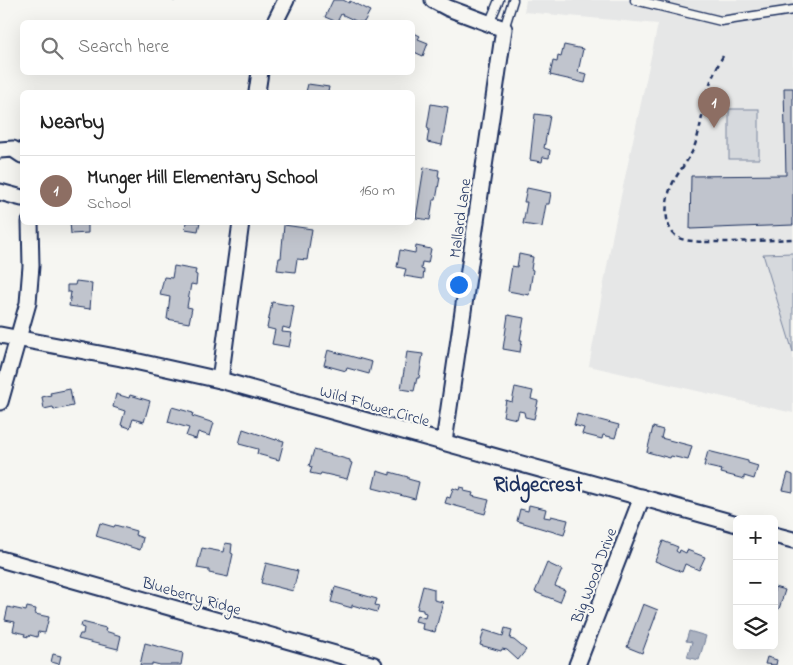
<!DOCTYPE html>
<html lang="en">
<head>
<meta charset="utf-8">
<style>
  body { margin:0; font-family:"Indie Flower",sans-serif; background:#f2f2f2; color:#222 }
  .controls { position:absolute; right:15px; bottom:15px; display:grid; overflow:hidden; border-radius:8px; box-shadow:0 5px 20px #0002 }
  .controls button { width:45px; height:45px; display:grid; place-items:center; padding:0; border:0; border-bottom:1px solid #e0e0e0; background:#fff; color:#222; font:25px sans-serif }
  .you { position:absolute; left:458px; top:284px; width:18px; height:18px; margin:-12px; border:4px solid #fff; border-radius:50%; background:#1a73e8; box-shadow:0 0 0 8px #1a73e833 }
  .badge { display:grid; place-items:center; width:32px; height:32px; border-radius:50%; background:#0b8043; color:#fff; font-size:16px; font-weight:700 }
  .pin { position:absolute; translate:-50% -41px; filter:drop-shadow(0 1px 2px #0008) }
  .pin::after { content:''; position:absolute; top:26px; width:18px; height:15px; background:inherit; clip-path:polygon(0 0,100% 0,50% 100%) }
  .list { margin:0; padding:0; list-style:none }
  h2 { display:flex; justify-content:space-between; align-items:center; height:65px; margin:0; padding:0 20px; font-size:21px }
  h2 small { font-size:16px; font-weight:400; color:#767676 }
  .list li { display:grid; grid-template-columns:32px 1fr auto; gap:15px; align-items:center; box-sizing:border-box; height:70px; padding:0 20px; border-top:1px solid #e0e0e0 }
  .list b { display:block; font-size:19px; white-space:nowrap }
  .list p { margin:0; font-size:16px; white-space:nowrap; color:#767676 }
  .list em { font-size:16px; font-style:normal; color:#767676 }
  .icon { flex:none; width:28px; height:28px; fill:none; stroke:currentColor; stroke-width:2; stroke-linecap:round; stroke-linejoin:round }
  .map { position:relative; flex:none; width:793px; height:665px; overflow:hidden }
  .search { position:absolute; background:#fff; box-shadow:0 5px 20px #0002; left:20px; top:20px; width:395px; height:55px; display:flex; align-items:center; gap:12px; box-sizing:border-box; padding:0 18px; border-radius:8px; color:#767676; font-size:19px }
  .panel { position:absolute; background:#fff; box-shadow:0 5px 20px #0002; left:20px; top:90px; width:395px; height:135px; border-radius:8px }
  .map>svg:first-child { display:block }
</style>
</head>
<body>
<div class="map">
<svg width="793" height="665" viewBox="0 0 793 665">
  <rect width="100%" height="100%" fill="#f6f6f2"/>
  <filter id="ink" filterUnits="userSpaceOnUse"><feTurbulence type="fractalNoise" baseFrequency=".02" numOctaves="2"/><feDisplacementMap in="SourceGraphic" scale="10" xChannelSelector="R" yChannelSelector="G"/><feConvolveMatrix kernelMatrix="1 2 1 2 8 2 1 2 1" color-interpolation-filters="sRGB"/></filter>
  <g filter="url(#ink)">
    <path fill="#e6e7e7" d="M526,0H793V413L589,366L613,233L658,24L524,12Z"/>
    <g fill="#d6d9dd" stroke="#78849e">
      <rect x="729" y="109" width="30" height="50"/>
      <path d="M793,253V352L763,254Z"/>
    </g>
    <path fill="#abb2c0" stroke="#717e99" d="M689,631L706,636L699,660L687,657L692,642L686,641Z"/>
    <g fill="#c0c4cd" stroke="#1b2f5e">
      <path d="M333,0H343L349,3L350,1L370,11L364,22H358L341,14L337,22L325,17Z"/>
      <path d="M412,32L420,36L418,39L428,43L423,56L412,51Z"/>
      <path d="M564,45L583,49L578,72L587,74L585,83L550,75L553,61L557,62L558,56L561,57Z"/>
      <path d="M308,84L329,87L328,92H306Z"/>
      <path d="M784,88H793V225L690,229L691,176L786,175Z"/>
      <path d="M431,104L448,107L442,145L427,142L429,129L427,128Z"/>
      <path d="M535,114L550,116L544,148L550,150L549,158L543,157L542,162L530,160Z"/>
      <path d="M424,167L439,170L438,177H440L436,200H433L430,220L416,218Z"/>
      <path d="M527,188L551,193L549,204H546L542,227L523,224L527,202H524Z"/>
      <path d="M70,222H88V233L71,234Z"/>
      <path d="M186,222H200L198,231L185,229Z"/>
      <path d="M284,225L312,229L307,260L297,259L295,272L277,270L279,258H281Z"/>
      <path d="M416,246L431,249L428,263L422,262L421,269L424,270L423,279L404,276L406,269L397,267L400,250L415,253Z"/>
      <path d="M519,254L533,257L531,269L533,270L529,295L508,291L512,266L517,267Z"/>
      <path d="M174,266L196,270L195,274L197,275L196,285L191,284L187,307L192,308L189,323L167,319L170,297L160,295L164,277L172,278Z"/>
      <path d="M76,281L92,283L90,309L69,306L71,292H67V285H75Z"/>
      <path d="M272,302L294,306L290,329L283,327L282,332L292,333L289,347L272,344L275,330L267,328Z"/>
      <path d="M508,315L524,318L520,340H522L520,352L503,349Z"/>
      <path d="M328,350L372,362L369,374L347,368L346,371L324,365Z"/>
      <path d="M407,352L423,354L419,378H417L414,391L401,389Z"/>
      <path d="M515,387L533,391L531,399L538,401L534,419L525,417L524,412L519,411L517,419L503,416L506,400L512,402Z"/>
      <path d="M70,389L73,406L54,410L53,407L44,409L42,397L51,395L50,393Z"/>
      <path d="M116,394L129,398L130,395L150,401L144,422L133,419L130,428L121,425L125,411L113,407Z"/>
      <path d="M172,407L193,413L192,416L214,423L210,436L198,432L196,439L186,436L189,428L168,422Z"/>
      <path d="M577,414L619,425L615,438L603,435L602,439L582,434L584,428L574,425Z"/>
      <path d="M653,427L663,430L661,438L692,446L688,460L671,456L670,458L647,452Z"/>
      <path d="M243,429L276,440V439L284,441L279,460L257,454L258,449L239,444Z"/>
      <path d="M314,450L350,460V462L352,463L347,479L321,473L320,475L310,473L312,467L309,466Z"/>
      <path d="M708,451L748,461V463L758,466L754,479L744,476V479L721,473L722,470L704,466Z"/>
      <path d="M377,471L390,475V472L408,477V479L419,482L415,499L373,488Z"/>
      <path d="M788,473L793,475V492L783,490Z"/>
      <path d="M460,487L465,488L464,491L473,493L472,496L489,500L485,514L445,503L447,497L450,498L453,488L459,490Z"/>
      <path d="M529,505L546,509L544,517L550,518L551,516L568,520L564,535L517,521L520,509L528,511Z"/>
      <path d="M100,523L114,527L115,525L136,531L135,535L143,538L140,550L96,536Z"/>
      <path d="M663,541L678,547L676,551L679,553L680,550L686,553L687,550L705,557L699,570L685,564L682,572L655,561Z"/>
      <path d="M225,543L232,544L231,553L233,554L228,577L209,573V570L197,568L202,548L223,552Z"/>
      <path d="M266,563L298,571L293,591L261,583Z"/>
      <path d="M547,563L562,570L555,586L565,590L560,602L535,592Z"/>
      <path d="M423,586L434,589V600L443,602L435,632L422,629L423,623L415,621L417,615L425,618L426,613L423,612V610L417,609Z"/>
      <path d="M335,587L377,599L375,605L379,606L377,612L352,605V608L331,602Z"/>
      <path d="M774,587L785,590L779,609L774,608Z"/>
      <path d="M643,604L658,610L642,653L627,647Z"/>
      <path d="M8,607L26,611L27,607L36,609L35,614L49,617L45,633L38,632L37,637L30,635L29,637L24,636L25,634L13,631L15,622L5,620Z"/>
      <path d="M82,622L106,628L105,631L121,636L118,649L78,639L80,634H83L84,628L81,627Z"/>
      <path d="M505,628L512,630L510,639L514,640L526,650L518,660L507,650L502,649L501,651L480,645L484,630L503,636Z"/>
      <path d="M145,643L183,653L181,665H160L152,663V665H140Z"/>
      <path d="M53,654L61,656L59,664L51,662Z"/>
      <path d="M767,657L777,660L776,665L765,664Z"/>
    </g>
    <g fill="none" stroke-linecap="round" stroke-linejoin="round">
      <g stroke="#1b2f5e" stroke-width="11">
        <g id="service">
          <path d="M635,0L721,21L793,10"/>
          <path d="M489,24L499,0"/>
          <path d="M504,29L513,0"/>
        </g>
      </g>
      <g stroke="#1b2f5e" stroke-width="19">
        <g id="minor">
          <path d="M433,0L448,8L504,29L444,442"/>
          <path d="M275,22L286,0"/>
          <path d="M257,92L260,72"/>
          <path d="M0,150L13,149L22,155"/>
          <path d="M0,192L22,198"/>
          <path d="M0,335L121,358L220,380L737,524"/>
          <path d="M220,380L241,222"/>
          <path d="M0,402L28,303L31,266L30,222"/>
          <path d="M774,535L793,540"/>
          <path d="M0,559L374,665"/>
          <path d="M577,665L642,497"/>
        </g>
      </g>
      <g stroke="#1b2f5e" stroke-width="2.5" stroke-dasharray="5 4" stroke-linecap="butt">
        <path d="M173,0H175"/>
        <path d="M723,56C717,67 711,78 708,91C702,110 701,131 693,150C686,165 673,177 669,193C665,207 664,230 679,238C694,246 771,240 793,239"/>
      </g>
      <use href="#service" stroke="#f6f6f2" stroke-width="8"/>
      <use href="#minor" stroke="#f6f6f2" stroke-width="15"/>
    </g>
  </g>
  <g text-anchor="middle" stroke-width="4.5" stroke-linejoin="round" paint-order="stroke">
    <g font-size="16" fill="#1b2f5e" stroke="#f6f6f2">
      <text transform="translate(459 218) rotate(-82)" y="6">Mallard Lane</text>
      <text transform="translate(375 405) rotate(16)" y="6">Wild Flower Circle</text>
      <text transform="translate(593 575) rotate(-69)" y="6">Big Wood Drive</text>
      <text transform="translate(192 595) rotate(16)" y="6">Blueberry Ridge</text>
    </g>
    <g font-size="21" font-weight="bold" fill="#1b2f5e" stroke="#f6f6f2">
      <text x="538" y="491">Ridgecrest</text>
    </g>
  </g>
</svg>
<div class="controls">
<button>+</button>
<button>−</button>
<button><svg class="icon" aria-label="layers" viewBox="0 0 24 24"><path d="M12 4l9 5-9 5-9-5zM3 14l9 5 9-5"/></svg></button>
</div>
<div class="you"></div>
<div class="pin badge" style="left:714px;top:128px;background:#8d6e63">1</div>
<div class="search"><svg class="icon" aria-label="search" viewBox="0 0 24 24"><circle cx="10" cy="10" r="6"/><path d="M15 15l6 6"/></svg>Search here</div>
<section class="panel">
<h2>Nearby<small></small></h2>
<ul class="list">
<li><span class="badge" style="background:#8d6e63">1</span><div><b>Munger Hill Elementary School</b><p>School</p></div><em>160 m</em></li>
</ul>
</section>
</div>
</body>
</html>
